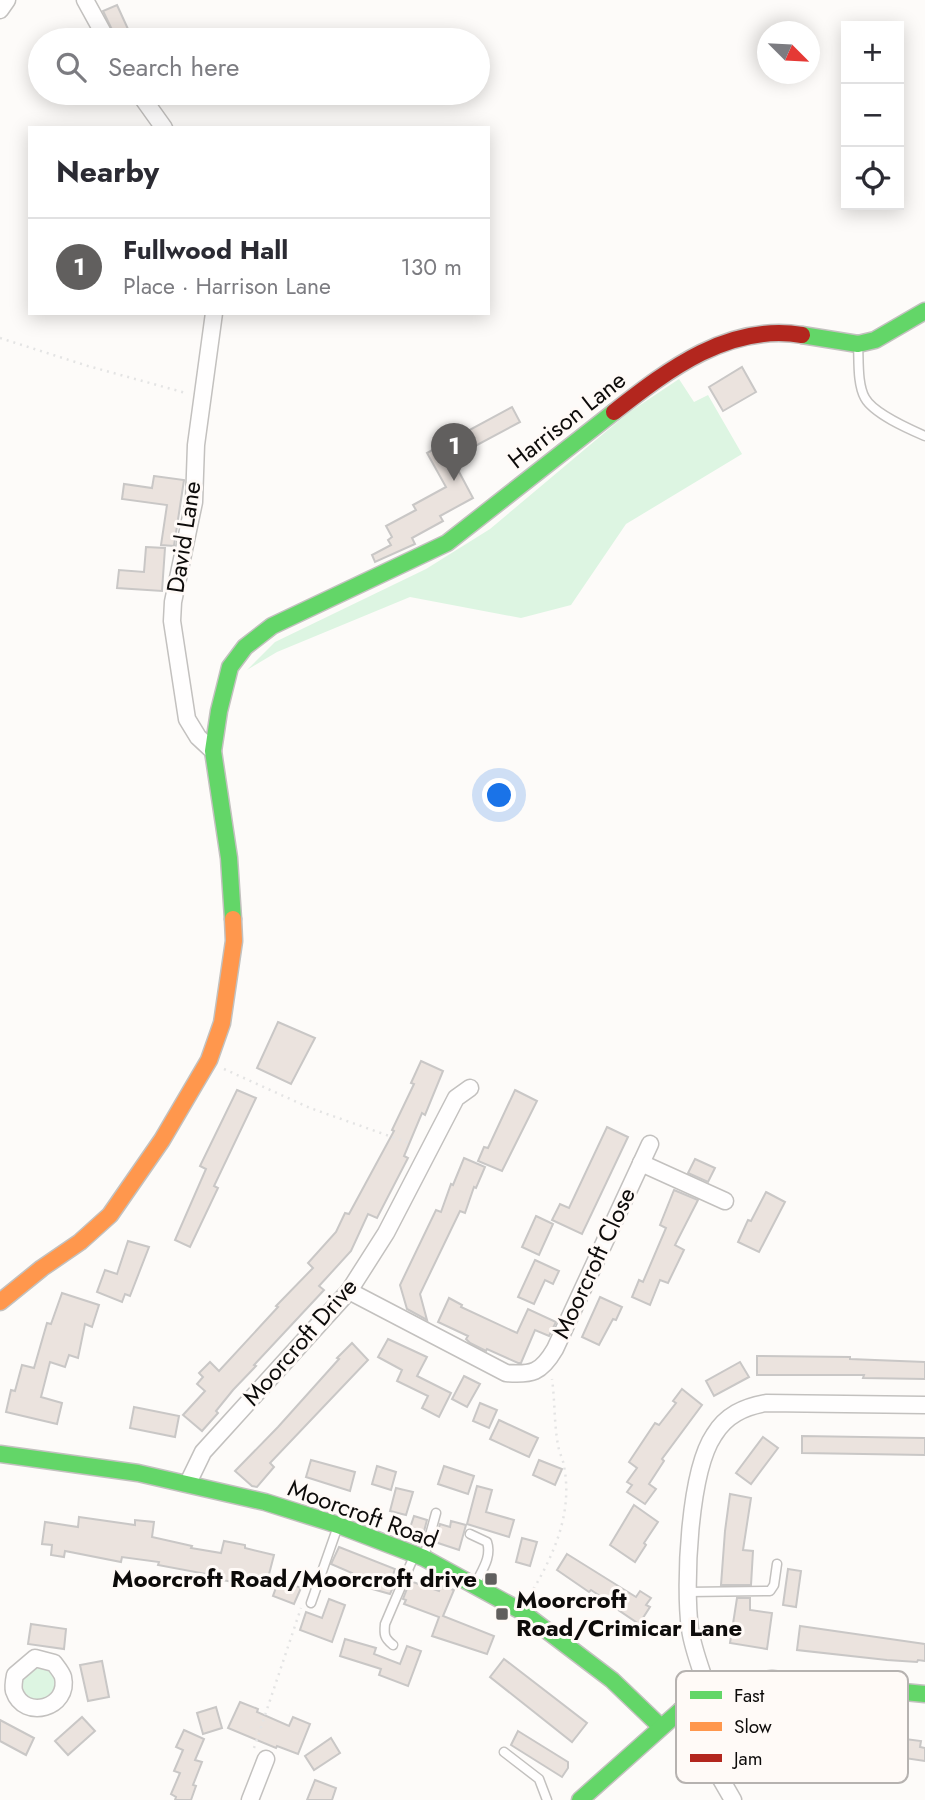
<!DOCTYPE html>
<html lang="en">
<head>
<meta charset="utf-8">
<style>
  body { margin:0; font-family:Jost,sans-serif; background:#f2f2f3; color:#2b2b33 }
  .controls { position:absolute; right:21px; top:21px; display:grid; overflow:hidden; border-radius:0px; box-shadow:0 4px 18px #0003 }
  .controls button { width:63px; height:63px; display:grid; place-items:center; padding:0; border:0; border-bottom:2px solid #e1e1e2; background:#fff; color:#2b2b33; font:35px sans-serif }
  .compass { position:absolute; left:757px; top:21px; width:63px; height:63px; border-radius:50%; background:#fff; box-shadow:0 4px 18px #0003; rotate:114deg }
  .you { position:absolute; left:500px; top:796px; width:24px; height:24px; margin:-18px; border:5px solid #fff; border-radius:50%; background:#1a73e8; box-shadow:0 0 0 10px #1a73e833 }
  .badge { display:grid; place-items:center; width:46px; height:46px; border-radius:50%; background:#615f5e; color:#fff; font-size:23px; font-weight:700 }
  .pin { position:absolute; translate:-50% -58px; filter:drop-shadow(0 2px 4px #0008) }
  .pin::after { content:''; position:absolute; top:37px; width:24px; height:21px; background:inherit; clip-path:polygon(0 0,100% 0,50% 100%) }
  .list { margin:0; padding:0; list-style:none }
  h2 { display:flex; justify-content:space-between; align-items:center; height:91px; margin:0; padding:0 28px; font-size:30px }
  h2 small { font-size:23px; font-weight:400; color:#7c7c81 }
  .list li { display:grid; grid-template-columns:46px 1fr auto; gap:21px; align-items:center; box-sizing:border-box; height:98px; padding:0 28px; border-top:2px solid #e1e1e2 }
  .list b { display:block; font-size:26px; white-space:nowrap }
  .list p { margin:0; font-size:23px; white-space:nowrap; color:#7c7c81 }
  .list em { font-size:23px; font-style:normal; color:#7c7c81 }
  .icon { flex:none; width:38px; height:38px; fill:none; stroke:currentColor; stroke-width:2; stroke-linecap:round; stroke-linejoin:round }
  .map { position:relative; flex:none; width:925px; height:1800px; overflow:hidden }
  .search { position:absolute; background:#fff; box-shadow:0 4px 18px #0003; left:28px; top:28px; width:462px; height:77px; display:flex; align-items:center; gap:18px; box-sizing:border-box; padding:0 24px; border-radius:38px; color:#7c7c81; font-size:26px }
  .panel { position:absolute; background:#fff; box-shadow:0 4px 18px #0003; left:28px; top:126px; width:462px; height:189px; border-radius:0px }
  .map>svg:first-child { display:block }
</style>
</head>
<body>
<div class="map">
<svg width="925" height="1800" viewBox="0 0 925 1800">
  <rect width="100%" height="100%" fill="#fdfbf9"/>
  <g fill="#ddf5e2">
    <path d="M679,379L694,402L708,395L742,454L626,524L571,605L521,618L410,597L277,652L247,670L275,642L426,569L490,529L628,413Z"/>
    <circle cx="39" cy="1685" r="17"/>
  </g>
  <g fill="#ebe3de" stroke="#c9c7c6" stroke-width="2">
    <path d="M117,5L133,40H117L103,11Z"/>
    <path d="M742,367L756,392L723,411L709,387Z"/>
    <path d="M512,407L520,422L462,453L467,462L457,468L473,498L440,516L443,521L412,538L415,544L375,562L372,555L391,545L388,540L392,537L386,526L416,510L413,505L446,487L427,453Z"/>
    <path d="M154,476L184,480L174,546L161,545L167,505L122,499L124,484L152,488Z"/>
    <path d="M146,547L165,548L162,591L117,588L119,570L144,572Z"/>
    <path d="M278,1022L315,1038L291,1084L257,1068Z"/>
    <path d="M421,1061L443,1071L425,1115L422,1113L404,1156L408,1158L377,1218L368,1214L351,1251L319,1286L324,1290L254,1365L256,1366L233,1390L216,1411L218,1413L202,1431L183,1415L205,1391L197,1384L203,1377L199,1373L210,1362L219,1371L278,1307L276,1306L313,1268L308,1263L336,1232L345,1213L349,1214L394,1131L392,1130L414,1084L411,1083Z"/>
    <path d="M237,1090L256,1098L214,1186L218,1188L190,1247L175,1240L206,1169L200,1166Z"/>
    <path d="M515,1090L537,1101L502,1171L478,1161L484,1147L488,1148Z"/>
    <path d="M607,1127L628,1137L582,1234L552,1220L560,1204L569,1208Z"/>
    <path d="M464,1158L485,1167L476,1188L474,1187L465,1213L460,1211L420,1294L427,1320L407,1309L400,1285L436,1210L441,1212L451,1184L453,1185Z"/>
    <path d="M695,1159L715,1168L708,1182L688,1173Z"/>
    <path d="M674,1190L698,1200L675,1245L684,1250L668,1283L660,1280L650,1305L632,1297L639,1280L643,1282L666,1228L660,1225Z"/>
    <path d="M766,1192L785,1202L759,1252L738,1242L748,1220L751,1221Z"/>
    <path d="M536,1216L553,1224L539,1255L522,1247Z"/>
    <path d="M128,1241L149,1247L130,1296L125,1294L122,1302L97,1292L105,1270L117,1274Z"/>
    <path d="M535,1260L559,1271L553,1284L545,1280L534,1304L518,1297Z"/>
    <path d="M62,1293L99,1305L92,1327L85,1324L78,1358L69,1355L65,1367L50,1362L41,1397L62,1403L57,1424L6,1412L11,1390L15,1391L22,1365L34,1368L47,1323L51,1324Z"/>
    <path d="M600,1297L622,1307L616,1320L613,1319L599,1345L582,1337Z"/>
    <path d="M449,1298L462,1305L461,1307L517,1333L528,1309L556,1322L549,1336L535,1330L521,1363H518L487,1349L486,1351L470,1343L466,1339L468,1336L438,1322Z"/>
    <path d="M388,1339L427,1357L417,1376L451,1393L439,1417L422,1408L428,1396L397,1381L402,1370L378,1357Z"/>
    <path d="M352,1343L368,1360L270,1463L274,1467L257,1487L252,1486L235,1471L278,1427L339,1359L337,1358Z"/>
    <path d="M757,1356L850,1357V1359L925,1362V1379L863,1378L864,1375H757Z"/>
    <path d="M740,1362L749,1377L714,1396L706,1381Z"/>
    <path d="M464,1376L480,1384L467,1407L452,1399Z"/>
    <path d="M682,1389L702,1405L662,1459L664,1461L649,1484L656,1489L645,1504L627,1492L632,1485L627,1482L637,1468L629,1462L655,1423L659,1425L676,1403L673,1401Z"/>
    <path d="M480,1403L497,1410L489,1428L473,1421Z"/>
    <path d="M134,1407L179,1416L175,1437L130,1428Z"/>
    <path d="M499,1420L538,1438L529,1457L490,1439Z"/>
    <path d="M802,1436L925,1438V1455L802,1453Z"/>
    <path d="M763,1437L778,1448L751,1484L736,1473Z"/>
    <path d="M311,1460L355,1472L350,1491L306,1477Z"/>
    <path d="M539,1460L562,1469L555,1485L533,1475Z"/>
    <path d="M377,1466L396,1472L391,1490L372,1484Z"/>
    <path d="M444,1466L474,1476L468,1494L438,1484Z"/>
    <path d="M477,1486L492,1490L486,1512L514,1520L509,1537L467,1524Z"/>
    <path d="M396,1488L413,1492L406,1515L390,1511Z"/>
    <path d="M730,1494L751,1498L743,1550L753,1551L751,1585H721L725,1531Z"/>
    <path d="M634,1505L658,1522L644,1543L646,1545L635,1562L610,1545Z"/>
    <path d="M414,1516L427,1520L422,1539L408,1534Z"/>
    <path d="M79,1517L135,1525V1520L154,1522L152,1537L192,1546L191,1548L221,1553L224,1541L245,1545V1548L274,1555L267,1582L239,1575L238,1583L217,1579V1576L158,1565L159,1562L122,1557L121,1562L65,1551L64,1557L51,1555L52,1545L42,1544L45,1522L78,1527Z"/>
    <path d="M451,1521L466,1525L459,1550L435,1542L440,1524L450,1527Z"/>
    <path d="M522,1538L537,1542L530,1566L516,1562Z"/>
    <path d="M339,1547L395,1569L393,1575L398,1577L390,1594L348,1582L352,1573L331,1564Z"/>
    <path d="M567,1554L636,1597L640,1591L651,1598L646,1605L650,1607L639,1624L614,1607L615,1606L591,1590L589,1592L557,1570Z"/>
    <path d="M788,1569L801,1571L796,1607L783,1605Z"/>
    <path d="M279,1579L301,1588L294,1604L273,1596Z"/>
    <path d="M410,1581L439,1591L441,1586L454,1590L443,1616L494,1636L487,1654L432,1636L439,1617L404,1604L406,1600L403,1599Z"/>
    <path d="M737,1598H750V1610L772,1613L767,1649L730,1643Z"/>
    <path d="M329,1599L345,1605L332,1642L300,1630L306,1612L322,1618Z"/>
    <path d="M31,1624L66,1629L64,1649L28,1644Z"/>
    <path d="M800,1626L925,1644V1661L918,1660L917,1662L887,1660L797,1650Z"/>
    <path d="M345,1639L376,1648L374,1654L400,1664L407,1646L421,1651L408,1686L379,1675L381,1669L340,1656Z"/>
    <path d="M504,1659L587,1723L572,1742L490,1677Z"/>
    <path d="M102,1661L109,1697L88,1701L80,1665Z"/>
    <path d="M240,1702L258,1709L257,1712L289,1726L293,1717L310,1724L298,1754L277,1746L276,1748L228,1728Z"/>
    <path d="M216,1707L222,1728L203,1734L197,1713Z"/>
    <path d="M82,1717L95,1731L68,1755L55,1741Z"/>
    <path d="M0,1720L34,1738L26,1755L0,1741Z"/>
    <path d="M813,1720L846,1725V1727L890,1735V1737L921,1741L920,1747L925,1748V1761L857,1751L858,1746L810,1739Z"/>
    <path d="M184,1730L204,1739L195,1760L202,1762L193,1785L196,1786L191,1800H175L176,1797L171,1794L180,1773L174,1771L183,1750L176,1747Z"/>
    <path d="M518,1731L568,1762V1768L562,1777L511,1745Z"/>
    <path d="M331,1738L340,1753L314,1770L305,1756Z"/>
    <path d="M315,1780L336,1788L332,1800H307Z"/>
  </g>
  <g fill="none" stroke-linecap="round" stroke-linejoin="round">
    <g stroke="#c3c1bf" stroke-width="11">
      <g id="lane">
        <path d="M858,344C859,359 857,384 865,398C874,414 909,429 925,436"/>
        <path d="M470,1534L487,1542C492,1557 482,1570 476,1583"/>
        <path d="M424,1557L436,1513"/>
        <path d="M687,1592L770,1591L774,1585L777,1564"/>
        <path d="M311,1603L338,1526"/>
        <path d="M393,1645C384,1638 384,1634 385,1624L414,1556"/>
        <path d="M504,1752L539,1779L547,1800"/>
      </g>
    </g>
    <g stroke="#c3c1bf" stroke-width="19">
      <g id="street">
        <path d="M85,0L107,40"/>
        <path d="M0,10L7,0"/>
        <path d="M139,93L164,128"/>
        <path d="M213,751L198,737L187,719L172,621L173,602L194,502L196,445L214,313"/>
        <path d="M641,1163L725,1201"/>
        <path d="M349,1291L506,1373C532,1375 541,1373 555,1349L650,1144"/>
        <path d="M188,1483L203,1452L349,1291L386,1233L456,1098L470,1088"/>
        <path d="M35,1658L54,1663C57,1667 62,1673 63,1677C70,1708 24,1721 14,1691C13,1687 14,1680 15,1675Z"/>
        <path d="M708,1691C702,1671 693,1650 690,1629C684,1585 689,1472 714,1435C726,1415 744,1407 766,1403L925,1405"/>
        <path d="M681,1710L733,1800"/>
        <path d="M250,1800L266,1759"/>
      </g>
    </g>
    <g stroke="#c3c1bf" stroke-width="19">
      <g id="fast">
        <path d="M802,335L858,344L875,340L925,311"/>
        <path d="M233,919L229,858L213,751L219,711L230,667L245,647L272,626L447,543L614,412"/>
        <path d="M0,1454L138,1473L265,1502L338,1525L424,1558L521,1611L612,1680L661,1727"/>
        <path d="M580,1800L681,1710L708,1691L731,1683L772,1679L925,1694"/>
      </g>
    </g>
    <g stroke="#c3c1bf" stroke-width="19">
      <path id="slow" d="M0,1302L42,1268L80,1242L110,1215L162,1140L209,1060L222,1023L234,941L233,919"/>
    </g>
    <g stroke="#c3c1bf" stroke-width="19">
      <path id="jam" d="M614,412C669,369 729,323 802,335"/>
    </g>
    <g stroke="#e4e4e4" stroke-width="2.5" stroke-dasharray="2 5" stroke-linecap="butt">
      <path d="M0,338L88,366L186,393"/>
      <path d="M224,1069L310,1108L412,1144"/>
      <path d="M530,1595C554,1555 573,1513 564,1466C563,1459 559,1452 558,1445C554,1423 555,1401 552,1379"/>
      <path d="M254,1748L301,1608"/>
    </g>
    <use href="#lane" stroke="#fffefe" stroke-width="8"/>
    <use href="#street" stroke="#fffefe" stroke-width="16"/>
    <use href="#fast" stroke="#63d668" stroke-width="16"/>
    <use href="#slow" stroke="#ff974d" stroke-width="16"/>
    <use href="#jam" stroke="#b3261e" stroke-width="16"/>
  </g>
  <g fill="#615f5e" stroke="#fffaf7" stroke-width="2.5">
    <rect x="484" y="1572" width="14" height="14" rx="3.5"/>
    <rect x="495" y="1607" width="14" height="14" rx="3.5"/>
  </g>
  <g text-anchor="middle" stroke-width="6" stroke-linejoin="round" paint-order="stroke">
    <g font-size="24" fill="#0d0b0a" stroke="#fffaf7">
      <text transform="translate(567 420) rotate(-38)" y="8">Harrison Lane</text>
      <text transform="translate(184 537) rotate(-81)" y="8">David Lane</text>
      <text transform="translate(594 1263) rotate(-65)" y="8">Moorcroft Close</text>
      <text transform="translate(300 1342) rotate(-49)" y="8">Moorcroft Drive</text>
      <text transform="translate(363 1514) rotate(20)" y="8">Moorcroft Road</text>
    </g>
    <g font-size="24" font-weight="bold" fill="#0d0b0a" stroke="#fffaf7" text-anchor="end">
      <text x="477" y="1587">Moorcroft Road/Moorcroft drive</text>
      <text x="516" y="1608" text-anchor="start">Moorcroft<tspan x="516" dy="28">Road/Crimicar Lane</tspan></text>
    </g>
  </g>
  <rect x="676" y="1671" width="232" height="112" rx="10" fill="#fffaf7" stroke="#b6b2b0" stroke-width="2"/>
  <rect x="690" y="1691" width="32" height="8" fill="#63d668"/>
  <rect x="690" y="1722" width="32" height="9" fill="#ff974d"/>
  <rect x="690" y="1754" width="32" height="8" fill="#b3261e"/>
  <g font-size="19" fill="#0d0b0a">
    <text x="734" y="1702">Fast</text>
    <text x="734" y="1733">Slow</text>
    <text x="734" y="1765">Jam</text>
  </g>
</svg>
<div class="controls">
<button>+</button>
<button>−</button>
<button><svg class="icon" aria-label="locate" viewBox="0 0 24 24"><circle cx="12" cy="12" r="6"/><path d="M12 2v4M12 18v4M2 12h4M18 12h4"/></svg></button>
</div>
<svg class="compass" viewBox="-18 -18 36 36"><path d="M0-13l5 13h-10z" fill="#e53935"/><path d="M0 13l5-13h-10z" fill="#7c7c81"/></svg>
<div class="you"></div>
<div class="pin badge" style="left:454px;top:481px">1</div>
<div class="search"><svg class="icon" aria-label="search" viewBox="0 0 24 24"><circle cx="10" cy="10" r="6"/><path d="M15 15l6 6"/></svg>Search here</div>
<section class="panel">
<h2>Nearby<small></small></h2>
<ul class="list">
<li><span class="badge">1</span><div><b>Fullwood Hall</b><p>Place · Harrison Lane</p></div><em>130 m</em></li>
</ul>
</section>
</div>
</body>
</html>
